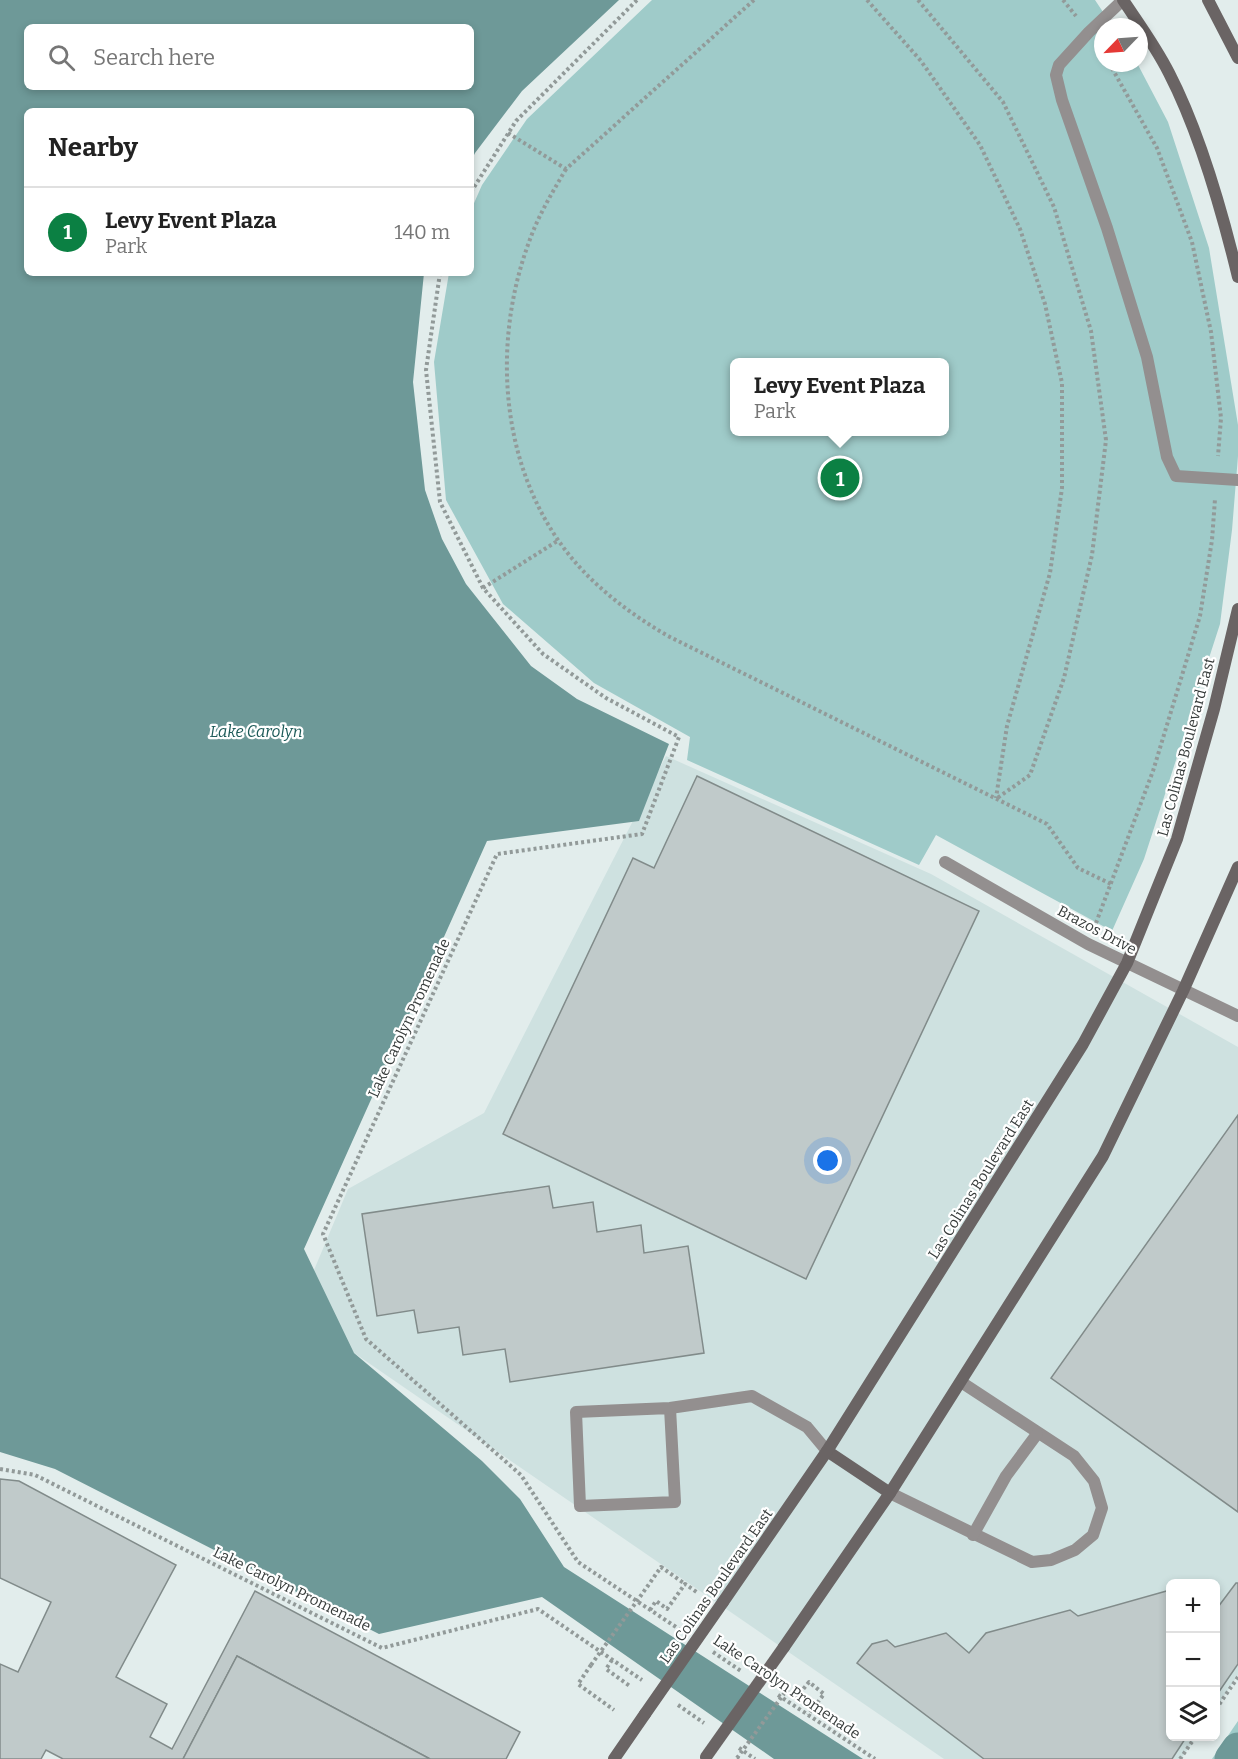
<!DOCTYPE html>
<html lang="en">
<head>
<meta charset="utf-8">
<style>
  body { margin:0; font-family:Bitter,serif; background:#f2f2f2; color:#222 }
  .controls { position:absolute; right:18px; bottom:18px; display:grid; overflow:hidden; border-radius:9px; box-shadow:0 3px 9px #0003 }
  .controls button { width:54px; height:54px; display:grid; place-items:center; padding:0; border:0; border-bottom:2px solid #e0e0e0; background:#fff; color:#222; font:30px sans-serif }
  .compass { position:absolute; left:1094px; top:18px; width:54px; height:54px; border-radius:50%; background:#fff; box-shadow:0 3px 9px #0003; rotate:245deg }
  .you { position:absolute; left:828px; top:1161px; width:21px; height:21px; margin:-15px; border:4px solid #fff; border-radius:50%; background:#1a73e8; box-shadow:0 0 0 9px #1a73e833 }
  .badge { display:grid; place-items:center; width:39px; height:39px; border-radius:50%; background:#0b8043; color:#fff; font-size:20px; font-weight:700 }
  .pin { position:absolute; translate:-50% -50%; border:3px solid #fff; box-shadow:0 2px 6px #0006 }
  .popup { position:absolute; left:730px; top:358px; width:219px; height:78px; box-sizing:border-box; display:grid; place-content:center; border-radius:9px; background:#fff; filter:drop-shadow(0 2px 4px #0005); font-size:20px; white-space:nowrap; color:#767676 }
  .popup b { font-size:22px; color:#222 }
  .popup::after { content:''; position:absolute; left:50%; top:100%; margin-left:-12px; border:12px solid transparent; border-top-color:#fff }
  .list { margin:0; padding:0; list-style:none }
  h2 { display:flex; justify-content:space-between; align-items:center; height:78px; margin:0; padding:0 24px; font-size:26px }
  h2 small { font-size:20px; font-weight:400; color:#767676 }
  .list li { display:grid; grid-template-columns:39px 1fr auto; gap:18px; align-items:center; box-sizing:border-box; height:90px; padding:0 24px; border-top:2px solid #e0e0e0 }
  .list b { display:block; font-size:22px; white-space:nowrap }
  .list p { margin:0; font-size:20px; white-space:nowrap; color:#767676 }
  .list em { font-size:20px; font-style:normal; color:#767676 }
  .icon { flex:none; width:33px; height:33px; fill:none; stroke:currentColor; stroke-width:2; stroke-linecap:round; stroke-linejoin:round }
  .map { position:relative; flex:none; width:1238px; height:1759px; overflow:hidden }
  .search { position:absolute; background:#fff; box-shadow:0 3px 9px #0003; left:24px; top:24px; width:450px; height:66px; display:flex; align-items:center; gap:15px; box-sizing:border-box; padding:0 21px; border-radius:9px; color:#767676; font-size:22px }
  .panel { position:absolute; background:#fff; box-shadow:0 3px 9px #0003; left:24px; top:108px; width:450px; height:168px; border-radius:9px }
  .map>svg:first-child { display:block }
</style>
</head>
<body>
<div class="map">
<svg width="1238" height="1759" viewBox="0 0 1238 1759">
  <rect width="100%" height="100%" fill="#e2edec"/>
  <path fill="#cee1e0" d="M666,756L931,874L1238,1047V1675L1216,1708V1584H1170V1736L1196,1737L1181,1759H944L296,1313L348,1189L484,1113Z"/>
  <g fill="#9fcbc9" fill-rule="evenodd">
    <path d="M652,0H1095L1113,27H1103V63H1137L1168,122L1209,248L1238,425V456L1232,530L1220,624L1144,859L1112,931L936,835L919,865L687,760L690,737L594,683L503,604L446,500L434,362L449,273H471V210L482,185L527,119ZM735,362H945V432H735Z"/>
    <path d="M1238,1721V1759H1212Z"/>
  </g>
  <path fill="#6e9998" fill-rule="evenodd" d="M0,0H619L522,91L475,153L471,161V111H27V273H424L413,382L425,490L442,539L466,584L531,666L577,699L669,744L639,821L487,841L304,1249L354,1353L482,1461L520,1499L564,1567L863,1759H774L542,1597L379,1634L55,1469L0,1452ZM27,27H471V87H27Z"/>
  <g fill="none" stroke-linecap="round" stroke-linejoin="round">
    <path stroke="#6e9998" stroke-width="33" d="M1231,1759L1238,1749"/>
  </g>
  <g fill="#c0caca" stroke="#818b8a" stroke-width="1.5">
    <path d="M697,776L979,911L806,1279L503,1134L633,858L654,868Z"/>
    <path d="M1238,1115V1512L1051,1378Z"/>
    <path d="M549,1186L553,1208L593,1202L597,1232L641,1225L644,1253L688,1246L704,1353L510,1382L505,1349L463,1355L459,1327L418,1333L414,1310L377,1316L362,1214Z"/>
    <path d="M0,1479L19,1481L176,1565L116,1677L167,1704L150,1737L172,1749L255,1591L520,1732L506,1759H430L237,1656L183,1759H63L46,1750L41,1759H0V1664L18,1672L51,1602L0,1578Z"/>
    <path d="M1236,1583H1238V1664L1216,1696V1605L1218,1607Z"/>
    <path d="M1170,1590V1736H1187L1172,1759H984L857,1663L872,1644L887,1640L895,1647L946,1633L969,1653L986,1633L1070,1610L1078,1616Z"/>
    <path d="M237,1656L430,1759H183Z"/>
  </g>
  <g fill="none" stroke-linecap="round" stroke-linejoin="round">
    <g stroke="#929a99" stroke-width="4" stroke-dasharray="3 3" stroke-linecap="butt">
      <path d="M867,0L921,61L980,145L1020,229L1045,304L1062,383V488L1050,573L1007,726L996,798"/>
      <path d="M918,0L1003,102L1054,207L1091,331L1106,440L1092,555L1064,678L1030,775L996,799"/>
      <path d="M1063,0L1076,16"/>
      <path d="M1109,63L1157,148L1192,242L1211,332L1221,418L1218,456"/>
      <path d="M508,133L566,169L754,0"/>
      <path d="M566,169C552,193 538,216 529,242C488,353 502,490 588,576C612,600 639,619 668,636L1047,824L1078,868L1111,884"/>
      <path d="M471,192L516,121L637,0"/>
      <path d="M440,273L426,370L440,502L483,588L543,654L606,698L679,737L642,834L497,854L323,1234L366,1339L521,1475L578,1562L679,1629"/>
      <path d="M483,588L559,540"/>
      <path d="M1096,923L1153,771L1200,616L1212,540L1215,499"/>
      <path d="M0,1469L35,1475L382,1648L538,1609L642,1680"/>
      <path d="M647,1587L661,1567L685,1584"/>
      <path d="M650,1610L656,1601L667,1609L685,1584L698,1593"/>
      <path d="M713,1652L741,1671"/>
      <path d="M612,1660L606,1669L631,1687"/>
      <path d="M591,1665L578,1684L614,1710"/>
      <path d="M786,1691L796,1698L809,1682L824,1694L808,1715"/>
      <path d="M778,1695L875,1759"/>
      <path d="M678,1705L704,1723"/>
      <path d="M1216,1709L1238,1677"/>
      <path d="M739,1748L755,1759"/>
      <path d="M737,1758L739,1759"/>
      <path d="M1180,1759L1196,1736"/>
    </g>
    <g stroke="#938f8f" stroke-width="12">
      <path d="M1123,0L1089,32L1059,65L1056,75L1062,100L1107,228L1147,357L1167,457L1176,476L1238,480"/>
      <path d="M670,1408L675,1502L580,1506L576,1412L670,1408L752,1396L807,1427L827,1451"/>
      <path d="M890,1493L1032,1562L1051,1560L1075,1550L1093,1535L1102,1508L1094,1481L1074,1456L961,1382"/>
      <path d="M973,1535L1006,1476L1037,1434"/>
    </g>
    <path stroke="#938f8f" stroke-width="12" d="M945,862L1088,944L1238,1016"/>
    <g stroke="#6a6464" stroke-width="12">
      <path d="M1123,0C1139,24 1156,47 1169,73C1200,133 1222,211 1238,277"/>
      <path d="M1208,0L1238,58"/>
      <path d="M827,1451L890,1493"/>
      <path d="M723,1602L827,1451L1083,1044L1127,963L1177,839L1214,709L1238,609"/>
      <path d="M784,1647L890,1493L1103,1156L1183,991L1238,867"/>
      <path d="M614,1759L645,1714"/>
    </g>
    <g stroke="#929a99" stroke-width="4" stroke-dasharray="3 3" stroke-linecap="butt">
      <path d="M591,1665L647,1587"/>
      <path d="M737,1758L786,1691"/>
    </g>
    <g stroke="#6a6464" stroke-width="12">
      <path d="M645,1714L723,1602"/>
      <path d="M706,1757L784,1647"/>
    </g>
  </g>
  <g text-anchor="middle" stroke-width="4.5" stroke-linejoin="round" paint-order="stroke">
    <g font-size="15" fill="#373c3b" stroke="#fff">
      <text transform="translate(1186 747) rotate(-75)" y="5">Las Colinas Boulevard East</text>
      <text transform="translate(1097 930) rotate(28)" y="5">Brazos Drive</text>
      <text transform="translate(409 1018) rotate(-65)" y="5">Lake Carolyn Promenade</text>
      <text transform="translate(981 1179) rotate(-58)" y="5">Las Colinas Boulevard East</text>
      <text transform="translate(716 1586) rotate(-55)" y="5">Las Colinas Boulevard East</text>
      <text transform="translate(292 1589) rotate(26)" y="5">Lake Carolyn Promenade</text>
      <text transform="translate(787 1687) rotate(34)" y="5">Lake Carolyn Promenade</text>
    </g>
    <g font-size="16" font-style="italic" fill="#1d5b59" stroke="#fff">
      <text x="256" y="737">Lake Carolyn</text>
    </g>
  </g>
</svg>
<div class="controls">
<button>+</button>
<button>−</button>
<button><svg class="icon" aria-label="layers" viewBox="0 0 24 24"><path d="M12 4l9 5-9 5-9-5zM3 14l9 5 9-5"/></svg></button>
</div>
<svg class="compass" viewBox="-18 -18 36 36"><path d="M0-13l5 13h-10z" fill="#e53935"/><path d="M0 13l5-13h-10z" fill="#767676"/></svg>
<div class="you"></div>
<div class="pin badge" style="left:840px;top:478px">1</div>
<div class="popup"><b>Levy Event Plaza</b>Park</div>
<div class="search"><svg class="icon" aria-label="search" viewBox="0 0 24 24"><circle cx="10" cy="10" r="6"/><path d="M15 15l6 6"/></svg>Search here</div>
<section class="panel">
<h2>Nearby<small></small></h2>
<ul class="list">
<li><span class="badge">1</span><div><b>Levy Event Plaza</b><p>Park</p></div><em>140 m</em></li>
</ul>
</section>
</div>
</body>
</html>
